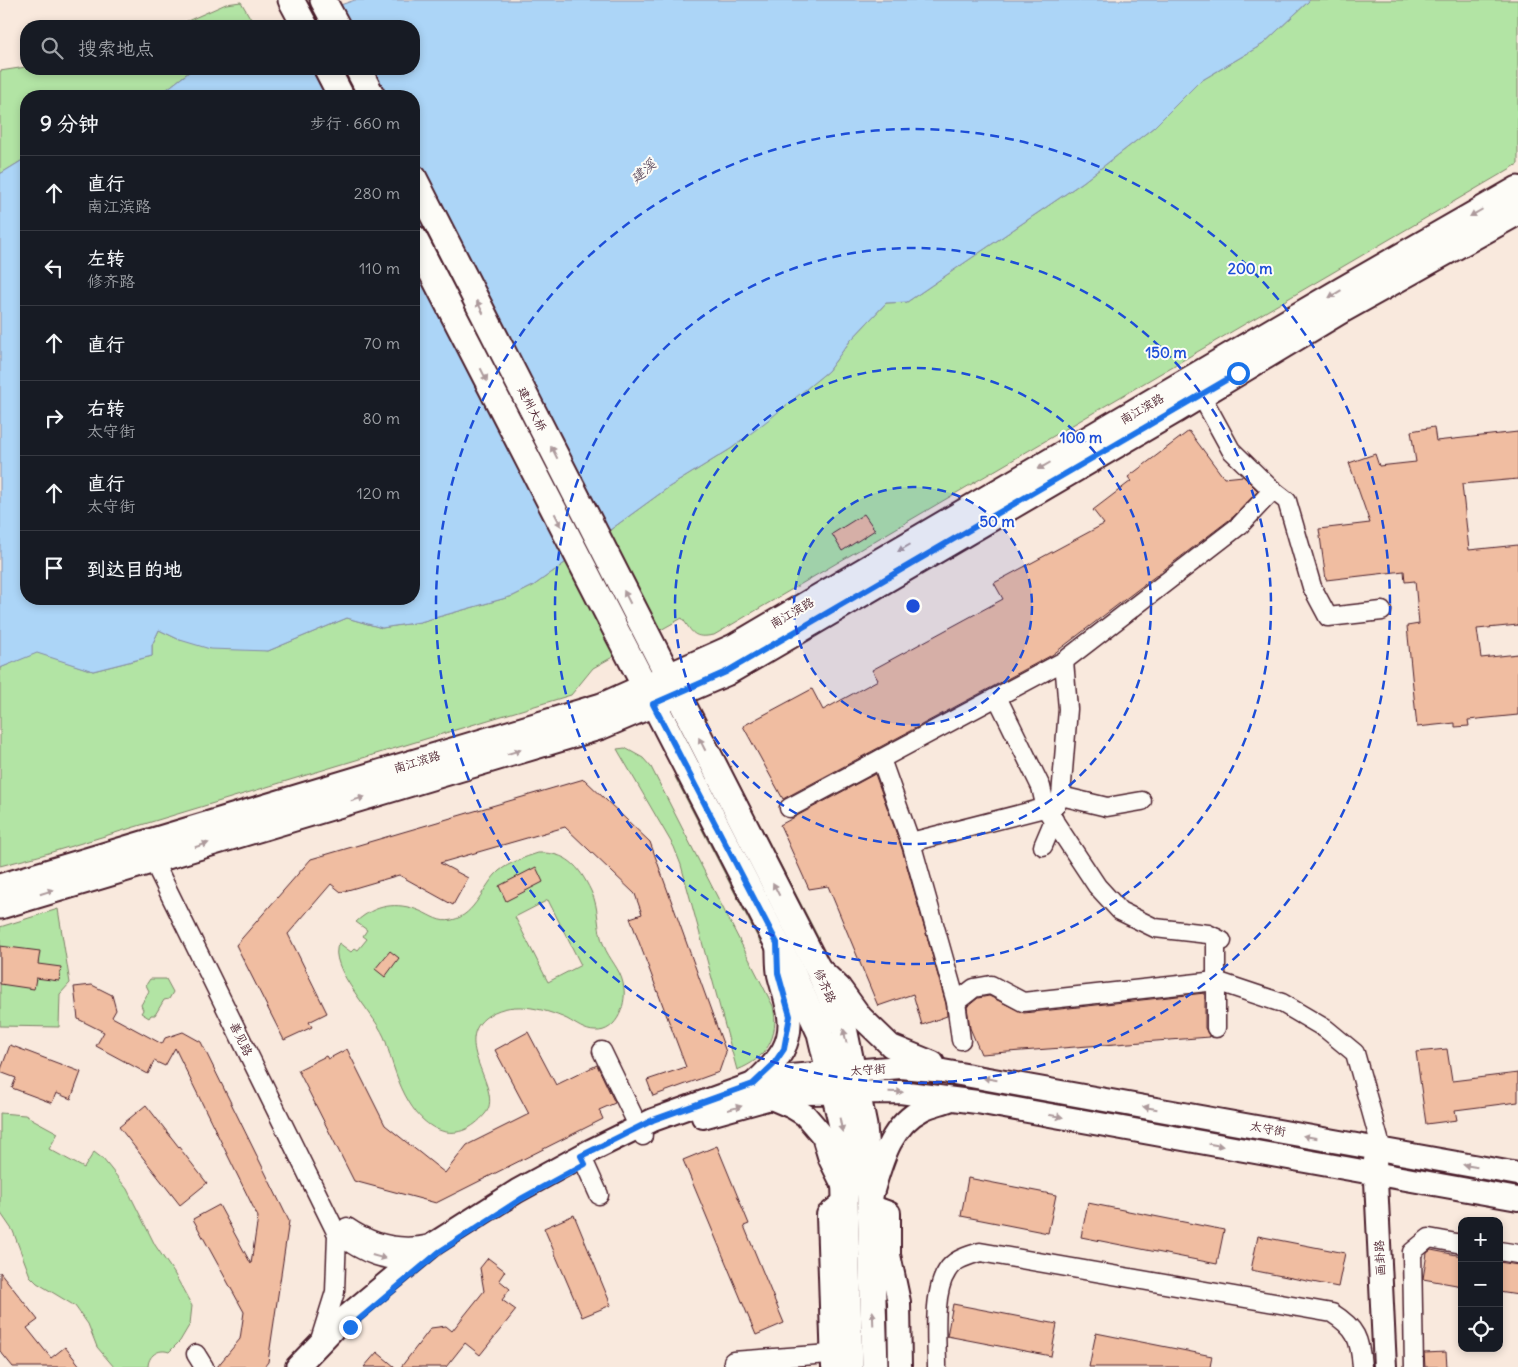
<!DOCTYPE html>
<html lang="zh">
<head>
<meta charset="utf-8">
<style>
  body { margin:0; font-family:Delius,"LXGW WenKai TC",sans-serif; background:#20242c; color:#f1f3f6 }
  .controls { position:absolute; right:15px; bottom:15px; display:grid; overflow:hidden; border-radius:10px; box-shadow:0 2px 8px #0003 }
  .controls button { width:45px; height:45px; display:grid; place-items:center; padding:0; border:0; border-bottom:1px solid #363941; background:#171b24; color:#f1f3f6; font:25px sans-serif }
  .stop { position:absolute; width:15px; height:15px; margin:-11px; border:4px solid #1a73e8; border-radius:50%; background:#fff }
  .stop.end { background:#1a73e8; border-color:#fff; box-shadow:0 1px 5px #0008 }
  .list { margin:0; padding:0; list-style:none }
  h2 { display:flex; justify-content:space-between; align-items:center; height:65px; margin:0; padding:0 20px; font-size:21px }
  h2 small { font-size:16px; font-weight:400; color:#9ea1a6 }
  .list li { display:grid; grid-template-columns:32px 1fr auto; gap:15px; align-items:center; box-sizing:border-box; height:75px; padding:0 20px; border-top:1px solid #363941 }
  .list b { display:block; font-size:19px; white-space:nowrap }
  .list p { margin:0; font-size:16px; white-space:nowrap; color:#9ea1a6 }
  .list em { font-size:16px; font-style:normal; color:#9ea1a6 }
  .icon { flex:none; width:28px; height:28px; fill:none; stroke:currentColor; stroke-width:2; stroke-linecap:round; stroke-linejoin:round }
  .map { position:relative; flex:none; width:1518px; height:1367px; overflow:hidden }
  .search { position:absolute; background:#171b24; box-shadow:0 2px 8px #0003; left:20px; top:20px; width:400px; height:55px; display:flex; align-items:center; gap:12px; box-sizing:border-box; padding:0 18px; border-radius:20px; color:#9ea1a6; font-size:19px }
  .panel { position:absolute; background:#171b24; box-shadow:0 2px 8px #0003; left:20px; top:90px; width:400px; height:515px; border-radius:20px }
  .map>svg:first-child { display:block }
</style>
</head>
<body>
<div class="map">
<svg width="1518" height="1367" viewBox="0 0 1518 1367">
  <rect width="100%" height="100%" fill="#f9e9dd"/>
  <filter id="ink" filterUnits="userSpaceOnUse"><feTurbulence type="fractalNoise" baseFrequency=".02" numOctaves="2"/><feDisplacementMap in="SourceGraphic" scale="10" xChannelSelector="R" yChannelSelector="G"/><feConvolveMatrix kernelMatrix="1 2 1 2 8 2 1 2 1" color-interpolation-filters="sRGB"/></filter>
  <g filter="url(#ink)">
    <g fill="#b2e4a4" stroke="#7e8268" fill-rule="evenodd">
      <path d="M1310,0H1518V164L714,635C693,639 693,633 682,618L593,668L571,695L42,855L0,866V668L37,652L93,671L152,656V645L159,630L180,640L268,651L347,618L382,628L420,622L513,596L533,586L669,487L732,448L828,371L850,341L886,303L907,302L1083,182L1154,127L1199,82L1263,44Z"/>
      <path d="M241,2L255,26H176L226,4Z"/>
      <path d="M26,67V69H193L158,96H26V158L0,174V71Z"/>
      <path d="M625,748L643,758L651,767L773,1006C780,1037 766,1059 737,1070L681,865L674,847L617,749Z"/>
      <path d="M723,753L819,939L813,942L717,756Z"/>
      <path d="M681,774L767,941L761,944L675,777Z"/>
      <path d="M538,853C567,852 579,866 591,891C600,909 596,928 604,946C609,959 620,969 623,983C628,1001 618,1033 595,1031C585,1031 576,1024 567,1019C542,1008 509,999 485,1018C452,1045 505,1091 485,1114C459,1145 428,1134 409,1102C398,1084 392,1062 386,1042C379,1017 325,967 339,943L351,952L355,948L358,950L367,939L363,936L367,930L356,922C374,905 397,901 420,911C432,916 439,923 452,920C476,915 483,885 499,871C509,863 525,857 538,853ZM548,900L581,965L548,982L515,917Z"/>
      <path d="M58,909L70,983L60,994L59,1027L0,1026V927Z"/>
      <path d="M150,979H166L173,992L169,999L164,1000L155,1015H151L149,1018L141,1013L143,1010L141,1005L149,991L146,985Z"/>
      <path d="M949,1080L1285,1142L1283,1149L948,1088Z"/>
      <path d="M0,1113L25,1115L58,1133L49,1149L84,1168L94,1152L103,1159L127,1189L155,1245L174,1273L192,1306L190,1324L180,1341L169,1352C158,1348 148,1356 148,1367H114L97,1347L88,1324L75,1306L37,1283L30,1276L13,1231L0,1212Z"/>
    </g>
    <path fill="#acd5f7" stroke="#858ca5" d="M355,0H1310L1263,44L1199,82L1154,127L1083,182L907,302L886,303L850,341L828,371L772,417L732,448L669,487L533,586L513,596L420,622L382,628L347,618L268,651L210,649L180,640L159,630L152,645V656L93,671L37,653L0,668V174L26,158V599H414V96H158L193,69H414V26H279Z"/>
    <g fill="#f0bda1" stroke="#4a1f2b">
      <path d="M1434,427L1436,441L1518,432V479L1462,484L1469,550L1518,545V625L1477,629L1481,658L1518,654V715L1468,720L1469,726L1455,727V723L1417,727L1407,626L1419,624L1415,581L1405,582L1404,571L1326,580L1319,529L1370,523L1349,463L1375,454L1379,466L1416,462L1411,431Z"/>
      <path d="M1189,431L1224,478L1243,476L1258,491L1233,517L1052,655L783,799L743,726L812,689L823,710L878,680L872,670L1003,599L994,583L1104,524L1093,510L1131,481L1128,477Z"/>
      <path d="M864,514L875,530L842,551L832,534Z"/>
      <path d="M875,774L902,849L946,1004L947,1016L922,1025L913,994L878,1006L828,886L809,889L780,825Z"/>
      <path d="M584,779L650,842L726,1052L719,1072L653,1096L647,1080L686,1067L630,918L642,914L635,894L565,827L440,863L468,878L453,905L399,875L341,892L331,884L288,934L327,1013L309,1022L312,1027L284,1040L236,945L311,859Z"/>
      <path d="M536,867L543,882L506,901L499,886Z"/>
      <path d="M0,946L40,951L38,964L61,967L59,981L36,978L34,989L0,984Z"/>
      <path d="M390,951L399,958L385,977L375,969Z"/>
      <path d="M92,985L112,995L116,1010L112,1017L162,1044L165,1038L183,1032L201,1042L289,1221L268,1362L264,1367H217L240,1339L244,1312L193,1219L219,1205L251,1264L258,1217L175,1048L165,1066L154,1061L148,1074L96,1046L104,1032L78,1019L74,987Z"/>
      <path d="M1205,993V1028L1210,1037L981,1054L970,1028L967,1007L978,998L989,996L1024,1013Z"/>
      <path d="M528,1032L556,1085L597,1065L615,1103L599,1110L603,1119L436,1203L354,1181L298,1070L326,1056L328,1059L347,1049L385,1125L445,1173L467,1145L529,1114L495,1050Z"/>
      <path d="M10,1045L81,1072L71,1099L56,1093L52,1103L12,1088L16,1078L0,1072Z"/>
      <path d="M1447,1049L1452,1081L1518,1073V1102L1455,1110L1457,1120L1426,1124L1416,1052Z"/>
      <path d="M146,1105L207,1183L180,1205L119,1127Z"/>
      <path d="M717,1146L749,1224L744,1226L784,1323L756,1335L683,1160Z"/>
      <path d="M968,1178L1056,1195L1048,1233L961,1216Z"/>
      <path d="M1088,1203L1224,1230L1217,1264L1081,1237Z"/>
      <path d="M574,1215L611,1305L582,1317L544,1228Z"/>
      <path d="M1258,1236L1345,1253L1338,1287L1251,1270Z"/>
      <path d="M1431,1250L1462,1256V1286L1423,1279L1427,1253Z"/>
      <path d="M488,1258L505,1271L499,1280L510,1289L502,1300L516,1310L480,1355L465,1343L446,1367H401L431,1328L446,1326L452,1331L484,1291L480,1268Z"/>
      <path d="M1499,1262L1518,1265V1295L1499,1292Z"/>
      <path d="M0,1272L38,1320L27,1328L51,1358L65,1347L81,1367H13L0,1351Z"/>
      <path d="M953,1304L1057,1324L1051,1356L947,1336Z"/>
      <path d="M1096,1333L1212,1356L1210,1367H1089Z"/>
      <path d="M377,1352L395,1367H364Z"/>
      <path d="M1446,1352L1447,1367H1425L1424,1353Z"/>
    </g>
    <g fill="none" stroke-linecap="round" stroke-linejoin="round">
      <g stroke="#4a1f2b" stroke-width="21">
        <g id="minor">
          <path d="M1196,386L1231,450L1269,487L1287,501L1312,587L1328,617L1382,611"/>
          <path d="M997,697L1041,787L1046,809L1097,886L1120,911L1155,928L1208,934L1222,941"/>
          <path d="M881,759L912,846L956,1002L961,1040"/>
          <path d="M1061,796L1107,807L1142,801"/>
          <path d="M789,808L1064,661L1240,525L1273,490"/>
          <path d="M911,842L1056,805L1061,796L1068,709L1064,661"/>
          <path d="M1043,846L1054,820"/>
          <path d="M148,850L337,1234L335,1292L320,1340"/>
          <path d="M1216,938V1028"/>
          <path d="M956,1002L974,988L991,985L1023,1002L1216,981L1282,1003L1326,1029L1355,1053L1382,1150"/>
          <path d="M602,1051L643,1136"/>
          <path d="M581,1155L599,1195"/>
          <path d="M347,1227C373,1245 400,1251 431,1244"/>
          <path d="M337,1234C362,1253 387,1265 419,1258"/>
          <path d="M1499,1251L1518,1254"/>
          <path d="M196,1354L204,1367"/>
          <path d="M733,1361L844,1353"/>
          <path d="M937,1367C937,1341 932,1293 947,1271C954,1259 968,1256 980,1252L1332,1313C1356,1328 1360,1339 1362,1367"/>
          <path d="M1414,1367L1412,1252L1429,1238L1462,1244"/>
        </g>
      </g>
      <g stroke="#4a1f2b" stroke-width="26">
        <g id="tertiary">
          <path d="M818,967L840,988L861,1017L891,1046L933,1063"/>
          <path d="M753,1084C764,1074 776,1063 783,1050C797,1024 785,1000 779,975C777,965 778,954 777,944"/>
          <path d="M771,1098L792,1107L805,1115L823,1136L830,1159L844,1187"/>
          <path d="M703,1117L771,1098L801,1093L900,1092L977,1102L1518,1199"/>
          <path d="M1375,1160L1385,1367"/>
          <path d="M871,1197C881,1164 889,1126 923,1109C931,1105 941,1103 949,1100"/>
          <path d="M870,1206L889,1213V1255L899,1302L900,1367"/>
          <path d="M297,1367L341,1321L435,1243L517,1191L592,1150L653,1120L753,1084L790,1076L901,1067L943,1071L1518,1174"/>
          <path d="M833,1367L828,1215L845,1201"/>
        </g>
      </g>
      <g stroke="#4a1f2b" stroke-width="29">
        <g id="secondary">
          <path d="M291,0L305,26"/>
          <path d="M323,0L337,26"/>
          <path d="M327,69L341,96"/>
          <path d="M358,69L372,96"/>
          <path d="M414,178L819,971L844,1028L864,1126L870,1200L875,1367"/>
          <path d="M414,238L792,972L820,1033L843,1130L850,1367"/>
          <path d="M0,887L602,706L734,647L1342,290L1518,189"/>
          <path d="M0,906L602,726L726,673L1176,410L1340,311L1518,212"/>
        </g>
      </g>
      <use href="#minor" stroke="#fdfcf7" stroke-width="18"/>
      <use href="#tertiary" stroke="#fdfcf7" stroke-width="22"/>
      <use href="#secondary" stroke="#fdfcf7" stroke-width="25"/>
    </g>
    <defs><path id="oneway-solid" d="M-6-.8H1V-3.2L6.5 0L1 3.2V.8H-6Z" transform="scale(1.25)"/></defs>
    <g fill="#ac999b">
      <use href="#oneway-solid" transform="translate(1476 213) rotate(150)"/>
      <use href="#oneway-solid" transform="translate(1335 294) rotate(149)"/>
      <use href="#oneway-solid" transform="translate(480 307) rotate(-117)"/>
      <use href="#oneway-solid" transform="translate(484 375) rotate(63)"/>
      <use href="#oneway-solid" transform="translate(554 452) rotate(-117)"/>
      <use href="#oneway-solid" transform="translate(1044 466) rotate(150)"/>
      <use href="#oneway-solid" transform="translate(558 520) rotate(63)"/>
      <use href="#oneway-solid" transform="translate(904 548) rotate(150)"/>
      <use href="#oneway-solid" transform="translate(627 597) rotate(-117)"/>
      <use href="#oneway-solid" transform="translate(702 744) rotate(-117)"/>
      <use href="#oneway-solid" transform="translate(514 752) rotate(-17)"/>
      <use href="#oneway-solid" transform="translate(358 799) rotate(-17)"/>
      <use href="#oneway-solid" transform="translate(202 845) rotate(-17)"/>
      <use href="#oneway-solid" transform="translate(776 889) rotate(-117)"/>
      <use href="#oneway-solid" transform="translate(47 892) rotate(-17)"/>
      <use href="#oneway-solid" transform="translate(845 1036) rotate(-102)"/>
      <use href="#oneway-solid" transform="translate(990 1079) rotate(-170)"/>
      <use href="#oneway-solid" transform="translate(896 1092) rotate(1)"/>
      <use href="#oneway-solid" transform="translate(735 1108) rotate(-16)"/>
      <use href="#oneway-solid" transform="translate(1150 1108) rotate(-170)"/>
      <use href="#oneway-solid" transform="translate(1056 1116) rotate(10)"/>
      <use href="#oneway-solid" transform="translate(841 1125) rotate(79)"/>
      <use href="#oneway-solid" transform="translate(1310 1137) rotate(-170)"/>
      <use href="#oneway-solid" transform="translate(1216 1145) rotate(10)"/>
      <use href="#oneway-solid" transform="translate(1470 1166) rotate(-170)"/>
      <use href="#oneway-solid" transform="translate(379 1257) rotate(16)"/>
      <use href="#oneway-solid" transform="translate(873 1318) rotate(-92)"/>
    </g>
  </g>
  <g fill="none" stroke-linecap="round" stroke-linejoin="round" filter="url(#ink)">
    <path stroke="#1a73e8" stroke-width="6" d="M350,1327L439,1252L521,1199L585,1164L581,1156L653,1120L753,1084L773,1065L784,1049L790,1016L778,973L777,943L653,704L726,672L1238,373"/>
  </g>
  <circle cx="913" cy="606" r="119" fill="#1d4ed8" fill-opacity=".12"/>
  <g fill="none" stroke="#1d4ed8" stroke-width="2.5" stroke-dasharray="9 6">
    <circle cx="913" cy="606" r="119"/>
    <circle cx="913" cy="606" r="238"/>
    <circle cx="913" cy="606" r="358"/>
    <circle cx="913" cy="606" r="477"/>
  </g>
  <g text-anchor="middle" stroke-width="4" stroke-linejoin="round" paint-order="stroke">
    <g font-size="12" fill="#4a1f2b" stroke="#fdfcf7">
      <text transform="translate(532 409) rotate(63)" y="4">建州大桥</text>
      <text transform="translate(1142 409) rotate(-30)" y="4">南江滨路</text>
      <text transform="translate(792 613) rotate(-30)" y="4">南江滨路</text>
      <text transform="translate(417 762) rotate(-17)" y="4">南江滨路</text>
      <text transform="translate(825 986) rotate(66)" y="4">修齐路</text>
      <text transform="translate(241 1039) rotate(64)" y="4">善见路</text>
      <text transform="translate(868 1070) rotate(-5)" y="4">太守街</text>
      <text transform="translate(1268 1129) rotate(10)" y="4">太守街</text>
      <text transform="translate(1380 1258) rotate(-93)" y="4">画卦路</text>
    </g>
    <g font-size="14" font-style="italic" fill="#675668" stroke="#fdfcf7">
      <text transform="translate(643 171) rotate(-41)" y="5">建溪</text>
    </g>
  </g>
  <circle cx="913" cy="606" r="8" fill="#1d4ed8" stroke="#fdfcf7" stroke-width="2.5"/>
  <g font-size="15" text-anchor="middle" font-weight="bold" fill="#1d4ed8" stroke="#fdfcf7" stroke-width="4" stroke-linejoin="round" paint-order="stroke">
    <text x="1250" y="274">200 m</text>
    <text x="1166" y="358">150 m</text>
    <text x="1081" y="443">100 m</text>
    <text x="997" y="527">50 m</text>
  </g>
</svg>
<div class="controls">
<button>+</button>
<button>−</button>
<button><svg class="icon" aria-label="locate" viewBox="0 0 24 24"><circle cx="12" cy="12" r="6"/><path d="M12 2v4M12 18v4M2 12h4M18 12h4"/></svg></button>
</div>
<div class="stop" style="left:1238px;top:373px"></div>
<div class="stop end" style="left:350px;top:1327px"></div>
<div class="search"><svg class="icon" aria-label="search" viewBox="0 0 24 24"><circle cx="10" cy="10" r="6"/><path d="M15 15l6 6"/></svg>搜索地点</div>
<section class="panel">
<h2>9 分钟<small>步行 · 660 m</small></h2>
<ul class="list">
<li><svg class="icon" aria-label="ahead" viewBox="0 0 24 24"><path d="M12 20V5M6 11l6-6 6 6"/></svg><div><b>直行</b><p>南江滨路</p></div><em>280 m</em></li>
<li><svg class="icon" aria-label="left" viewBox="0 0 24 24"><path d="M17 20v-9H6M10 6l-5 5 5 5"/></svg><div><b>左转</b><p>修齐路</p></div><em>110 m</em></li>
<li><svg class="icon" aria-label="ahead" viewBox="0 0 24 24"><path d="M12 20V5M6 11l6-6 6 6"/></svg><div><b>直行</b></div><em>70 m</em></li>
<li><svg class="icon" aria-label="right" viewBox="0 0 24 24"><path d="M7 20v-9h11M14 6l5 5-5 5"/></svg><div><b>右转</b><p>太守街</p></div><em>80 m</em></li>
<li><svg class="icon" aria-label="ahead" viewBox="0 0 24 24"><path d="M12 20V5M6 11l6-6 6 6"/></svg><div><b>直行</b><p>太守街</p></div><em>120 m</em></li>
<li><svg class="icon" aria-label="arrive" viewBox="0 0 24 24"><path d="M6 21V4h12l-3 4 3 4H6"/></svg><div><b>到达目的地</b></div></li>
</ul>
</section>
</div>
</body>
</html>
